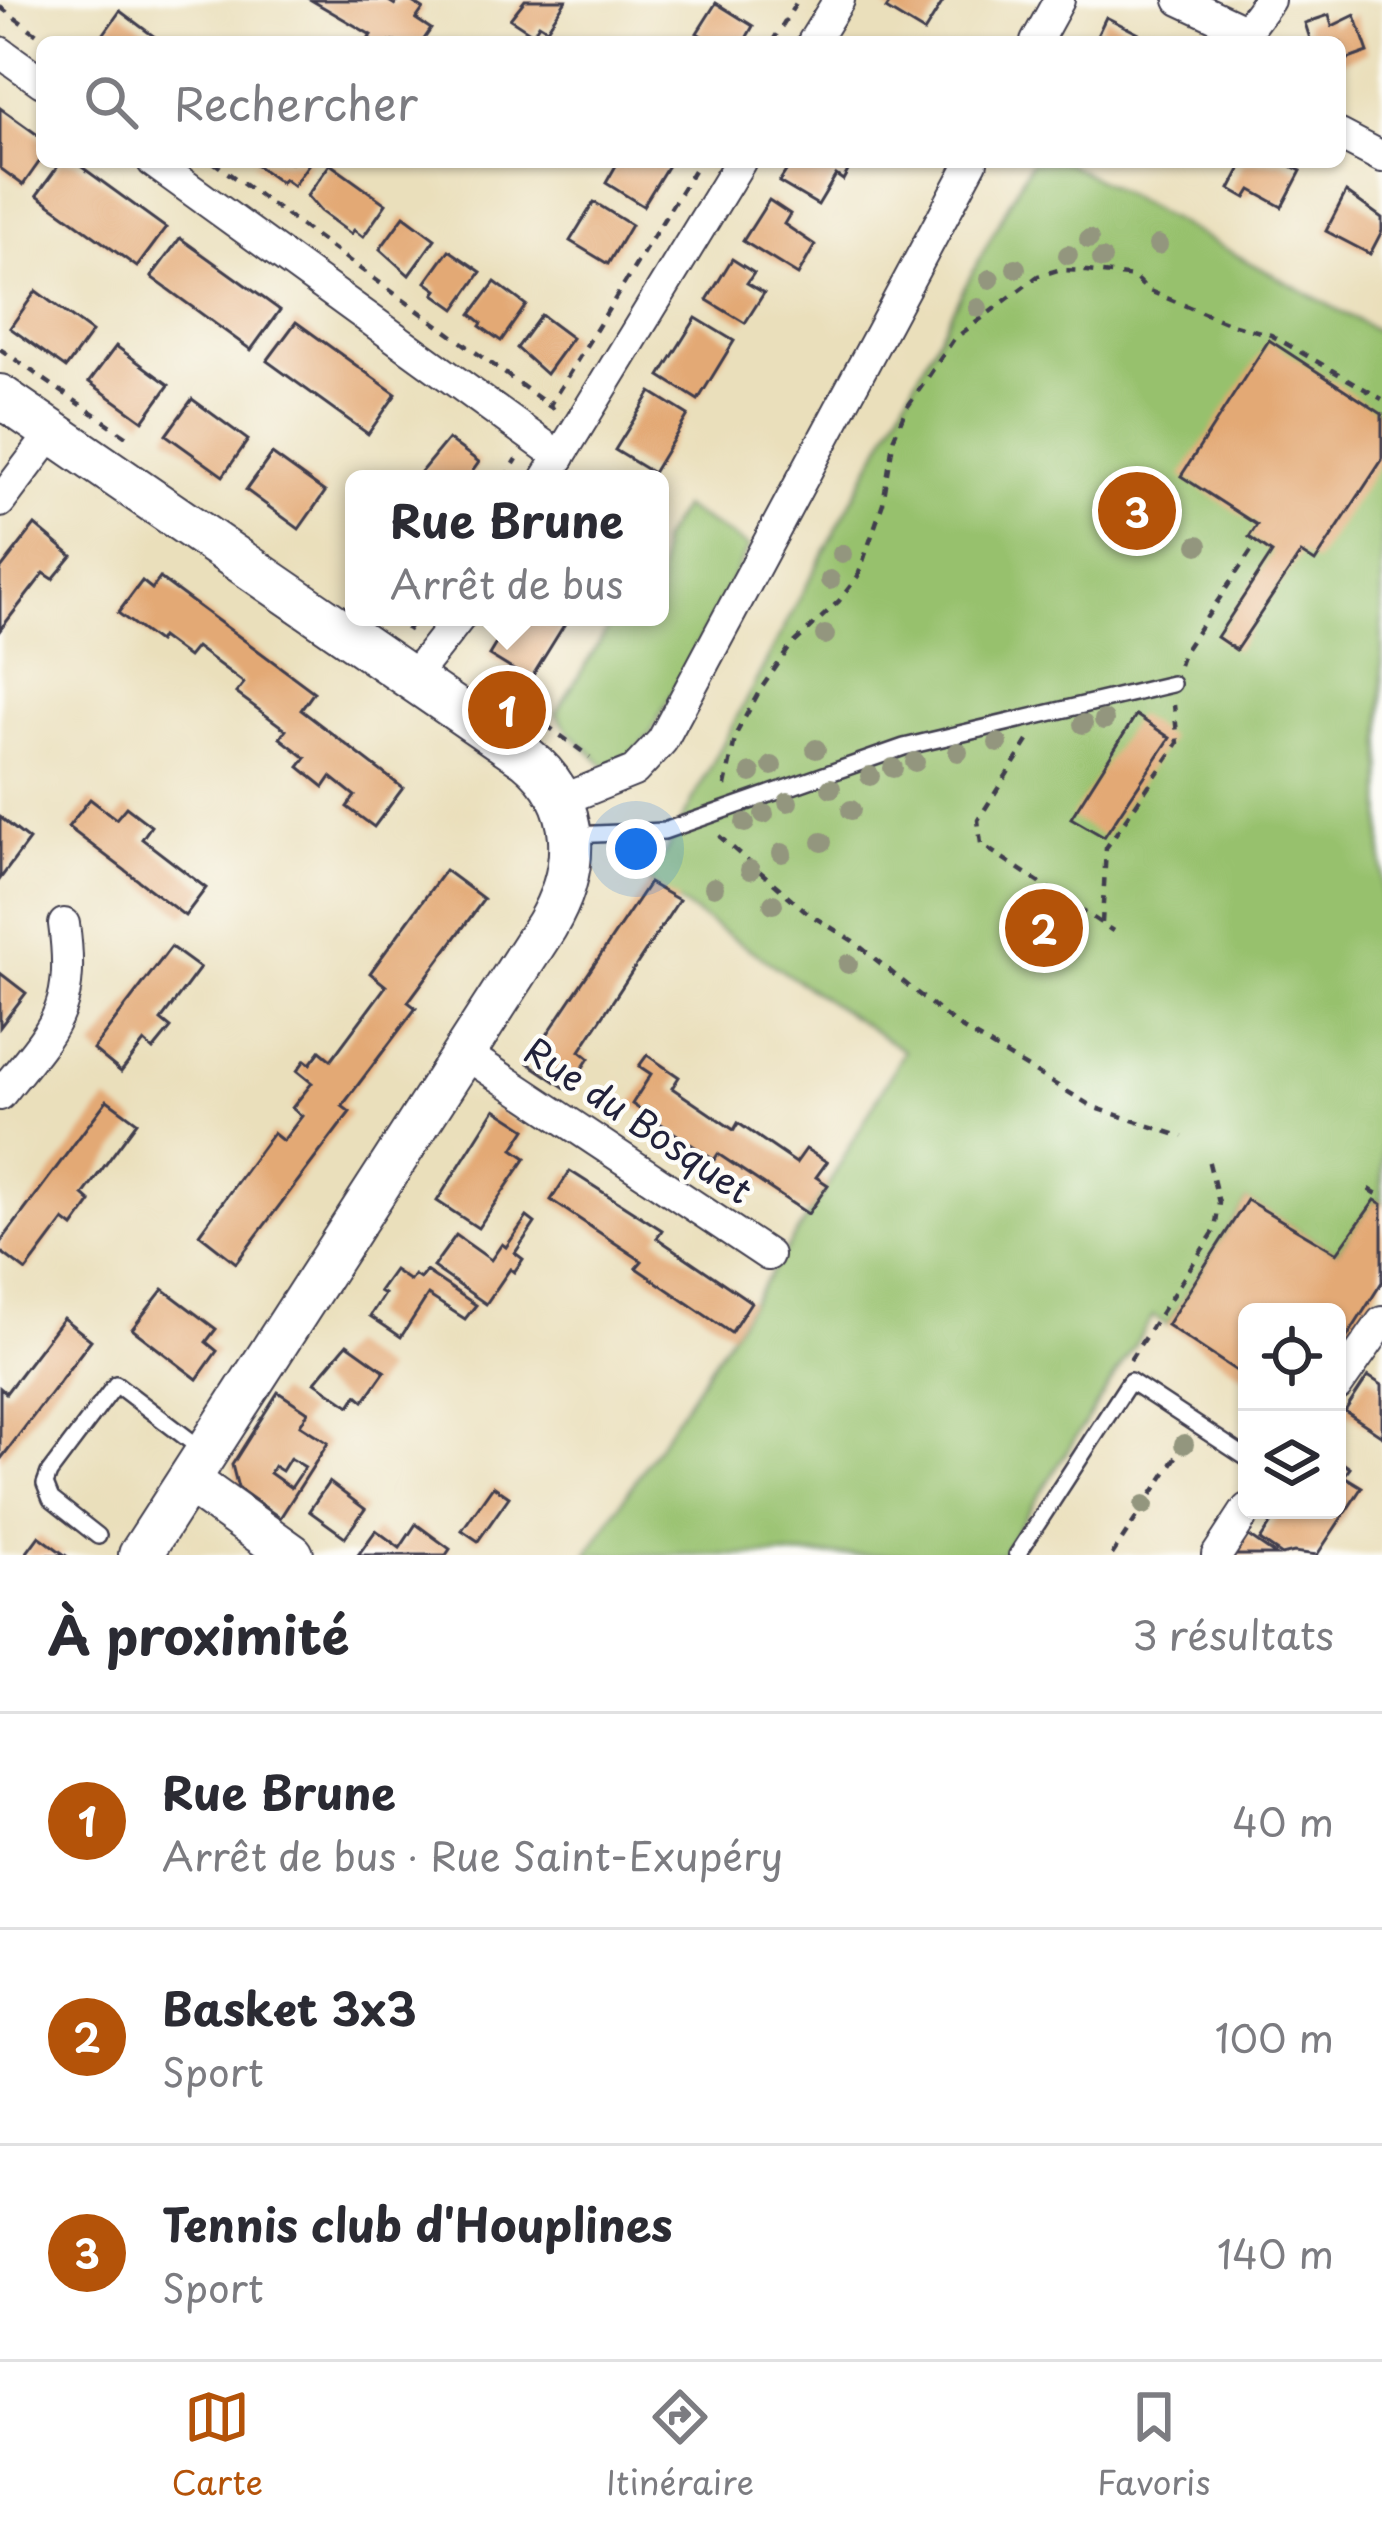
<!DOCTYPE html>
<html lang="fr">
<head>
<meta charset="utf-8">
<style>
  body { margin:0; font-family:"Playpen Sans",sans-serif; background:#f2f2f3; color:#2b2b33 }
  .controls { position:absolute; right:36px; bottom:36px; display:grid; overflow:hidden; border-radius:18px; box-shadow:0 3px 9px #0004 }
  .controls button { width:108px; height:108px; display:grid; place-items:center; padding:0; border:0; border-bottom:3px solid #e1e1e2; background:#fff; color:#2b2b33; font:60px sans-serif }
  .you { position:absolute; left:636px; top:849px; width:42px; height:42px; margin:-30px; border:9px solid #fff; border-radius:50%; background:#1a73e8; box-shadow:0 0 0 18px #1a73e833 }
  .badge { display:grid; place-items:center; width:78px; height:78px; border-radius:50%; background:#b45309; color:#fff; font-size:39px; font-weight:700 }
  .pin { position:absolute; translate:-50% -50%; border:6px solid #fff; box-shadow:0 3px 12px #0006 }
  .popup { position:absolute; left:345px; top:470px; width:324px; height:156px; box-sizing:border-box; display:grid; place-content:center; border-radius:18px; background:#fff; filter:drop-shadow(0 3px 9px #0005); font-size:39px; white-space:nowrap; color:#7c7c81 }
  .popup b { font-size:45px; color:#2b2b33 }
  .popup::after { content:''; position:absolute; left:50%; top:100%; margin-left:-24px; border:24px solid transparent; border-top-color:#fff }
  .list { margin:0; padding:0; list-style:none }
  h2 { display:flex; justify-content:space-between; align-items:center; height:156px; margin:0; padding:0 48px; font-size:51px }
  h2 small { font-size:39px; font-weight:400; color:#7c7c81 }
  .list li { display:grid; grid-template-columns:78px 1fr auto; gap:36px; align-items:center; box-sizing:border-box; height:216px; padding:0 48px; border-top:3px solid #e1e1e2 }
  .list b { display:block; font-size:45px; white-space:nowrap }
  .list p { margin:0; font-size:39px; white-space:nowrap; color:#7c7c81 }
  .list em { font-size:39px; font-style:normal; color:#7c7c81 }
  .icon { flex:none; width:66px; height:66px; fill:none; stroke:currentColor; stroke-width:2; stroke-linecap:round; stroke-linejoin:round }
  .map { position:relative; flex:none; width:1382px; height:1555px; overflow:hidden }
  .search { position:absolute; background:#fff; box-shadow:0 3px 9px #0004; left:36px; right:36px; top:36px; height:132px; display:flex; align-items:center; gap:30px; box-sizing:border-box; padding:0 42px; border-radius:18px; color:#7c7c81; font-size:45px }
  .sheet { height:804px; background:#fff }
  nav { display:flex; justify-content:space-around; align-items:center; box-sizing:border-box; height:168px; border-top:3px solid #e1e1e2; background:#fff; font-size:33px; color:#7c7c81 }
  nav a { display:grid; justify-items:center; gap:6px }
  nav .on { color:#b45309 }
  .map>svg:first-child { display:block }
</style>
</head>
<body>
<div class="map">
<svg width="1382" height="1555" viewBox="0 0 1382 1555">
  <rect width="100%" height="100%" fill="#fdfcf7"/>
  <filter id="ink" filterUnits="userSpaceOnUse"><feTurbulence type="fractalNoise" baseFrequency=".00833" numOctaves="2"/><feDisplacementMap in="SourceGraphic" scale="24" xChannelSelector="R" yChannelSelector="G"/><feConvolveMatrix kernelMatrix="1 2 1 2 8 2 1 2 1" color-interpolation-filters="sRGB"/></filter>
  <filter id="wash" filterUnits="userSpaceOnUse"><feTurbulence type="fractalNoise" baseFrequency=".004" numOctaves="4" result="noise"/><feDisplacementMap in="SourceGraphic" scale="48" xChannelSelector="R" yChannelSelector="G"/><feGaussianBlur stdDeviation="2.7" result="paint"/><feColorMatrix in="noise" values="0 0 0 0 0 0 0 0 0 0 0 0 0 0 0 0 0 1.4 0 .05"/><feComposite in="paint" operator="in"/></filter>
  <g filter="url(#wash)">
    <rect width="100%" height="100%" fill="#eadfbb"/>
    <g fill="#97c16d" stroke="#5c7254" stroke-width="3">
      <path d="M1031,162H1065L1382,334V1204L1375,1200L1337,1253L1247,1201L1167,1325L1153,1316L1001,1555H587L828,1185L904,1051L649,883Z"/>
      <path d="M682,507L749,547L651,733L624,762L605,766L568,731L556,713L615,617H660V543Z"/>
    </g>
    <g id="blocks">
      <g fill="#e3a974" fill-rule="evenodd">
        <path d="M311,0H387L395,5L398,0H409L423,9L416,19L431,29L422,42H375L369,38L371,35Z"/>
        <path d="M525,0H566L547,29L539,24L533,34L510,19Z"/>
        <path d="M892,0H944L924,32L886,9Z"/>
        <path d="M716,3L753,26L744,42H712L697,33Z"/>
        <path d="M120,11L148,32L162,42H98Z"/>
        <path d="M1329,15L1332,26L1355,15L1368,52L1340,62V42H1311L1305,23Z"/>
        <path d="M1106,17L1139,34L1135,42H1094Z"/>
        <path d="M0,108L42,138V158L23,185L0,168Z"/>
        <path d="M61,162H75L166,228L137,267L37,195Z"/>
        <path d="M252,162H310L293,186L284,179L281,183Z"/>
        <path d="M618,162H670L643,206L606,183Z"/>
        <path d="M792,162H838L849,169L843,180L836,175L818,205L779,182Z"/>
        <path d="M1244,162H1283L1301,171L1282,207L1251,190L1246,198L1230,189Z"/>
        <path d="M330,164L386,204L363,237L354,230L351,234L320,211L307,196Z"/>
        <path d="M1346,192L1382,218V231L1370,254L1326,231Z"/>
        <path d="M769,200L790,214L784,224L815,245L798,275L743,241Z"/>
        <path d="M594,202L631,225L608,264L570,241Z"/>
        <path d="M404,216L435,239L409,275L380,249Z"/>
        <path d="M180,238L280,310L251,350L151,277Z"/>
        <path d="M449,250L481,272L455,309L434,294L437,290L426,282Z"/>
        <path d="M732,259L754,273L747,283L764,293L745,323L707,300Z"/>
        <path d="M495,282L526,305L501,341L480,326L482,323L471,314Z"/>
        <path d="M36,291L92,332L66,368L10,328Z"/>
        <path d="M541,315L572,338L546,374L517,348Z"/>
        <path d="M696,318L734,341L698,400L660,376Z"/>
        <path d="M296,322L396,394L368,434L267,361Z"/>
        <path d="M1269,340L1382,414V460L1315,562L1301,553L1236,650L1217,637L1272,553L1249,537L1257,525L1181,476Z"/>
        <path d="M116,346L169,385L143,421L89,382Z"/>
        <path d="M651,392L688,415L653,473L615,450Z"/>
        <path d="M192,399L248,440L223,476L166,435Z"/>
        <path d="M448,439L479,462L467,479H415Z"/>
        <path d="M272,454L325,492L299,529L246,490Z"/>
        <path d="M35,525L72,556L53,579L44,573L0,630V570Z"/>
        <path d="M160,578L314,692L301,710L403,788L374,827L347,807L355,796L331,777L324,787L299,767L306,758L280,738L286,730L236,693L244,683L196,647L188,657L161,637L158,642L118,613L142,581L152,589Z"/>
        <path d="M512,617H569L530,680L489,655Z"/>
        <path d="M1136,715L1170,738L1104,837L1071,818Z"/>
        <path d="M90,799L116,819L126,807L151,826L142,839L206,888L185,916L68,827Z"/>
        <path d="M0,817L29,840L0,879Z"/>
        <path d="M445,870L484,899L408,1002L416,1008L342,1106L350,1112L236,1263L199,1234L273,1133L283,1141L302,1116L292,1108L312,1083L297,1071L305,1060L310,1064L320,1051L331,1060L386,986L370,973Z"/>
        <path d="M649,883L679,900L580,1051L589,1058L568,1090L528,1063Z"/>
        <path d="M171,947L200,968L161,1020L171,1028L153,1050L144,1042L121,1072L93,1049Z"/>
        <path d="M0,973L26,993L0,1027Z"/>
        <path d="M647,1055L679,1077L672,1088L734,1130L738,1123L796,1163L806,1149L827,1162L816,1177L828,1185L808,1214L718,1154L714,1160L632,1104L651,1074L639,1066Z"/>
        <path d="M107,1100L137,1122L83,1195L91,1202L73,1227L64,1220L26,1271L0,1251V1243Z"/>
        <path d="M495,1109L526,1129L513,1149L526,1158L478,1228L437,1201Z"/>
        <path d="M570,1171L662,1230L657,1238L751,1302L731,1333L636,1268L642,1261L551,1200Z"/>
        <path d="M1247,1200L1337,1253L1375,1200L1382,1204V1282L1337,1353V1312H1247V1378L1167,1325Z"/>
        <path d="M527,1217L535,1223L515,1253L523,1259L514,1272L510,1269L486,1304L433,1267L456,1235L491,1260L502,1244L506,1247Z"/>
        <path d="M394,1270L410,1281L414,1275L420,1279L426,1271L476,1305L465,1319L428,1295L401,1337L370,1316L384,1294L379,1291Z"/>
        <path d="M163,1289L216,1329L206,1342L217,1351L197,1379L132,1329Z"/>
        <path d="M63,1318L91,1340L0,1460V1388L6,1393Z"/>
        <path d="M347,1344L385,1371L364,1401L357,1395L350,1406L315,1382Z"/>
        <path d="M1368,1376L1382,1385V1436L1345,1411Z"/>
        <path d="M278,1392L308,1412L300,1425L328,1443L280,1518L238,1488L232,1465ZM290,1458L305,1467L291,1488L270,1473L274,1466L282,1471Z"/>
        <path d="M1337,1459L1350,1468L1344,1476L1362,1487L1317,1555L1294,1552L1282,1555L1260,1540L1280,1510H1337Z"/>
        <path d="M329,1482L365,1509L345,1537L309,1511Z"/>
        <path d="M493,1486L509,1497L478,1541L462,1530Z"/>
        <path d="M416,1524L450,1549L446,1555H358L376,1530L400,1548Z"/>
        <path d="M1244,1533L1276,1555H1229Z"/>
        <path d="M39,1536L65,1555H25Z"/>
      </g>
    </g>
  </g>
  <g filter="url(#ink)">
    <use href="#blocks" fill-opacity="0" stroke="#403e4e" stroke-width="3"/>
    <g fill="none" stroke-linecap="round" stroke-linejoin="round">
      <g stroke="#403e4e" stroke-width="20">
        <g id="lane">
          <path d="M573,835L664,831L904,747L1172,684"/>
          <path d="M98,1536L51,1499L45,1484L49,1473L116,1384L205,1452"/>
          <path d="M1017,1555L1130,1381L1247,1458"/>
        </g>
      </g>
      <g stroke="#403e4e" stroke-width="34">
        <g id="street">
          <path d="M1180,0L1246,31"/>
          <path d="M1246,31L1269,0"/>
          <path d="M813,42L839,0"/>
          <path d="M1036,42L1059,0"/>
          <path d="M0,52L42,82"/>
          <path d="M1340,135L1382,157"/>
          <path d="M153,162L560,457"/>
          <path d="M546,479L740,162"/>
          <path d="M0,502L52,433"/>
          <path d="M412,678L460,617"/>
          <path d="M562,800L634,771L662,741L972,162"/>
          <path d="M464,1053L768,1255"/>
          <path d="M0,1095C53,1028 76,1014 64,924"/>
          <path d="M1337,1386L1382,1322"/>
          <path d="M1217,1555L1247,1509"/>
        </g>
      </g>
      <g stroke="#403e4e" stroke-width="46">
        <g id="secondary">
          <path d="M0,396L527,758C582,803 580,869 546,926L140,1555"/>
          <path d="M189,1481L292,1555"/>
        </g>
      </g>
      <g stroke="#403e4e" stroke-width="4.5" stroke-dasharray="9 9" stroke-linecap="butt">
        <path d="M0,7L48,42"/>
        <path d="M772,42L798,0"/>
        <path d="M213,162L554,409"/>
        <path d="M0,349L132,440"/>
        <path d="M548,408L699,162"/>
        <path d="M504,479L517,459"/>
        <path d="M407,631L416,617"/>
        <path d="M1179,665L1183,653L1257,542"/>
        <path d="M546,725L590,757"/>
        <path d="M1028,741L978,820L981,844L1113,931"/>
        <path d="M725,786L736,734L760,690L790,647L839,601L858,576L883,503L894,437L906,409L954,339L1038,276L1058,270L1087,271L1134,277L1147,290L1228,323L1271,335L1382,399"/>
        <path d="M719,836L809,914L853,941L958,1026L1093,1107L1183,1137"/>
        <path d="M1102,923L1106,848L1178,743L1174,705"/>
        <path d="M1369,1189L1382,1197"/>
        <path d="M1130,1360L1215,1230L1219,1203L1208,1159"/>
        <path d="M1112,1555L1184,1445"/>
      </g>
      <use href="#lane" stroke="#fff" stroke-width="15"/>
      <use href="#street" stroke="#fff" stroke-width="30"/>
      <use href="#secondary" stroke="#fff" stroke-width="42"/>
    </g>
    <g fill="#93967e">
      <circle cx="1089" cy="239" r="10"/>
      <circle cx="1158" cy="245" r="10"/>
      <circle cx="1068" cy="255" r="10"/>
      <circle cx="1102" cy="259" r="10"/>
      <circle cx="1016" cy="268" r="10"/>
      <circle cx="990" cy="279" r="10"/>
      <circle cx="978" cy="308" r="10"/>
      <circle cx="1198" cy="545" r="10"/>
      <circle cx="842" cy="554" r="10"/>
      <circle cx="830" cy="580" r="10"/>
      <circle cx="825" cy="635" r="10"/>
      <circle cx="1104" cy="720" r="10"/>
      <circle cx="1083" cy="724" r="10"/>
      <circle cx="998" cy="743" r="10"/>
      <circle cx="816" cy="749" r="10"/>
      <circle cx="958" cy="752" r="10"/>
      <circle cx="915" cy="762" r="10"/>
      <circle cx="772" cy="766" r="10"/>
      <circle cx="893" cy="768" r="10"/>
      <circle cx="751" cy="773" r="10"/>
      <circle cx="870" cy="776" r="10"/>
      <circle cx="831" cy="788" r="10"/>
      <circle cx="788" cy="802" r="10"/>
      <circle cx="851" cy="810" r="10"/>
      <circle cx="764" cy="814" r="10"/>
      <circle cx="745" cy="823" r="10"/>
      <circle cx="822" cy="842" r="10"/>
      <circle cx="782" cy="853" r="10"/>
      <circle cx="750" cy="870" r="10"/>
      <circle cx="714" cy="887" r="10"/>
      <circle cx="773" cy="904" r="10"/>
      <circle cx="848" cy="964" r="10"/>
      <circle cx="1184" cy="1444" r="10"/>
      <circle cx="1144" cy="1505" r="10"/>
    </g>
  </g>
  <g text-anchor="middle" stroke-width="9" stroke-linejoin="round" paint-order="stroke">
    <g font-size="36" fill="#22223b" stroke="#fdfcf7">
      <text transform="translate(638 1121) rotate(34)" y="13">Rue du Bosquet</text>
    </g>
  </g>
</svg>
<div class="controls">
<button><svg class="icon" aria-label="locate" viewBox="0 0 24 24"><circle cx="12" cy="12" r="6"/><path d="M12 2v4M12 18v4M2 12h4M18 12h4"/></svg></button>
<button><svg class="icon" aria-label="layers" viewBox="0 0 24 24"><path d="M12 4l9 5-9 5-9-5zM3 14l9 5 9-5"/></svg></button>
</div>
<div class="you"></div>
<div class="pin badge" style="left:507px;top:710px">1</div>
<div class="popup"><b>Rue Brune</b>Arrêt de bus</div>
<div class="pin badge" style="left:1044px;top:928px">2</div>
<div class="pin badge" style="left:1137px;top:511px">3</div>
<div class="search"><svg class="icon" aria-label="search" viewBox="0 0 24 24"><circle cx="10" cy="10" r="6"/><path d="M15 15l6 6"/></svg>Rechercher</div>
</div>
<section class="sheet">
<h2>À proximité<small>3 résultats</small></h2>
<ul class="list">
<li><span class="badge">1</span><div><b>Rue Brune</b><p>Arrêt de bus · Rue Saint-Exupéry</p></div><em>40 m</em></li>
<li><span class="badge">2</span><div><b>Basket 3x3</b><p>Sport</p></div><em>100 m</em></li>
<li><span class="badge">3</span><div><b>Tennis club d'Houplines</b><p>Sport</p></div><em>140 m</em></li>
</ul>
</section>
<nav>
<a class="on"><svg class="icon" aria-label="map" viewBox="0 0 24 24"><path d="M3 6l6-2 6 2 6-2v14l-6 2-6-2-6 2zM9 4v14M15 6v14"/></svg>Carte</a>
<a><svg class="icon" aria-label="directions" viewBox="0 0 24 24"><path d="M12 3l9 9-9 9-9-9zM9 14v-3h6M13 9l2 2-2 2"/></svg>Itinéraire</a>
<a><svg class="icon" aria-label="saved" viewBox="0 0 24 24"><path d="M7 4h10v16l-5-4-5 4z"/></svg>Favoris</a>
</nav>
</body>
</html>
